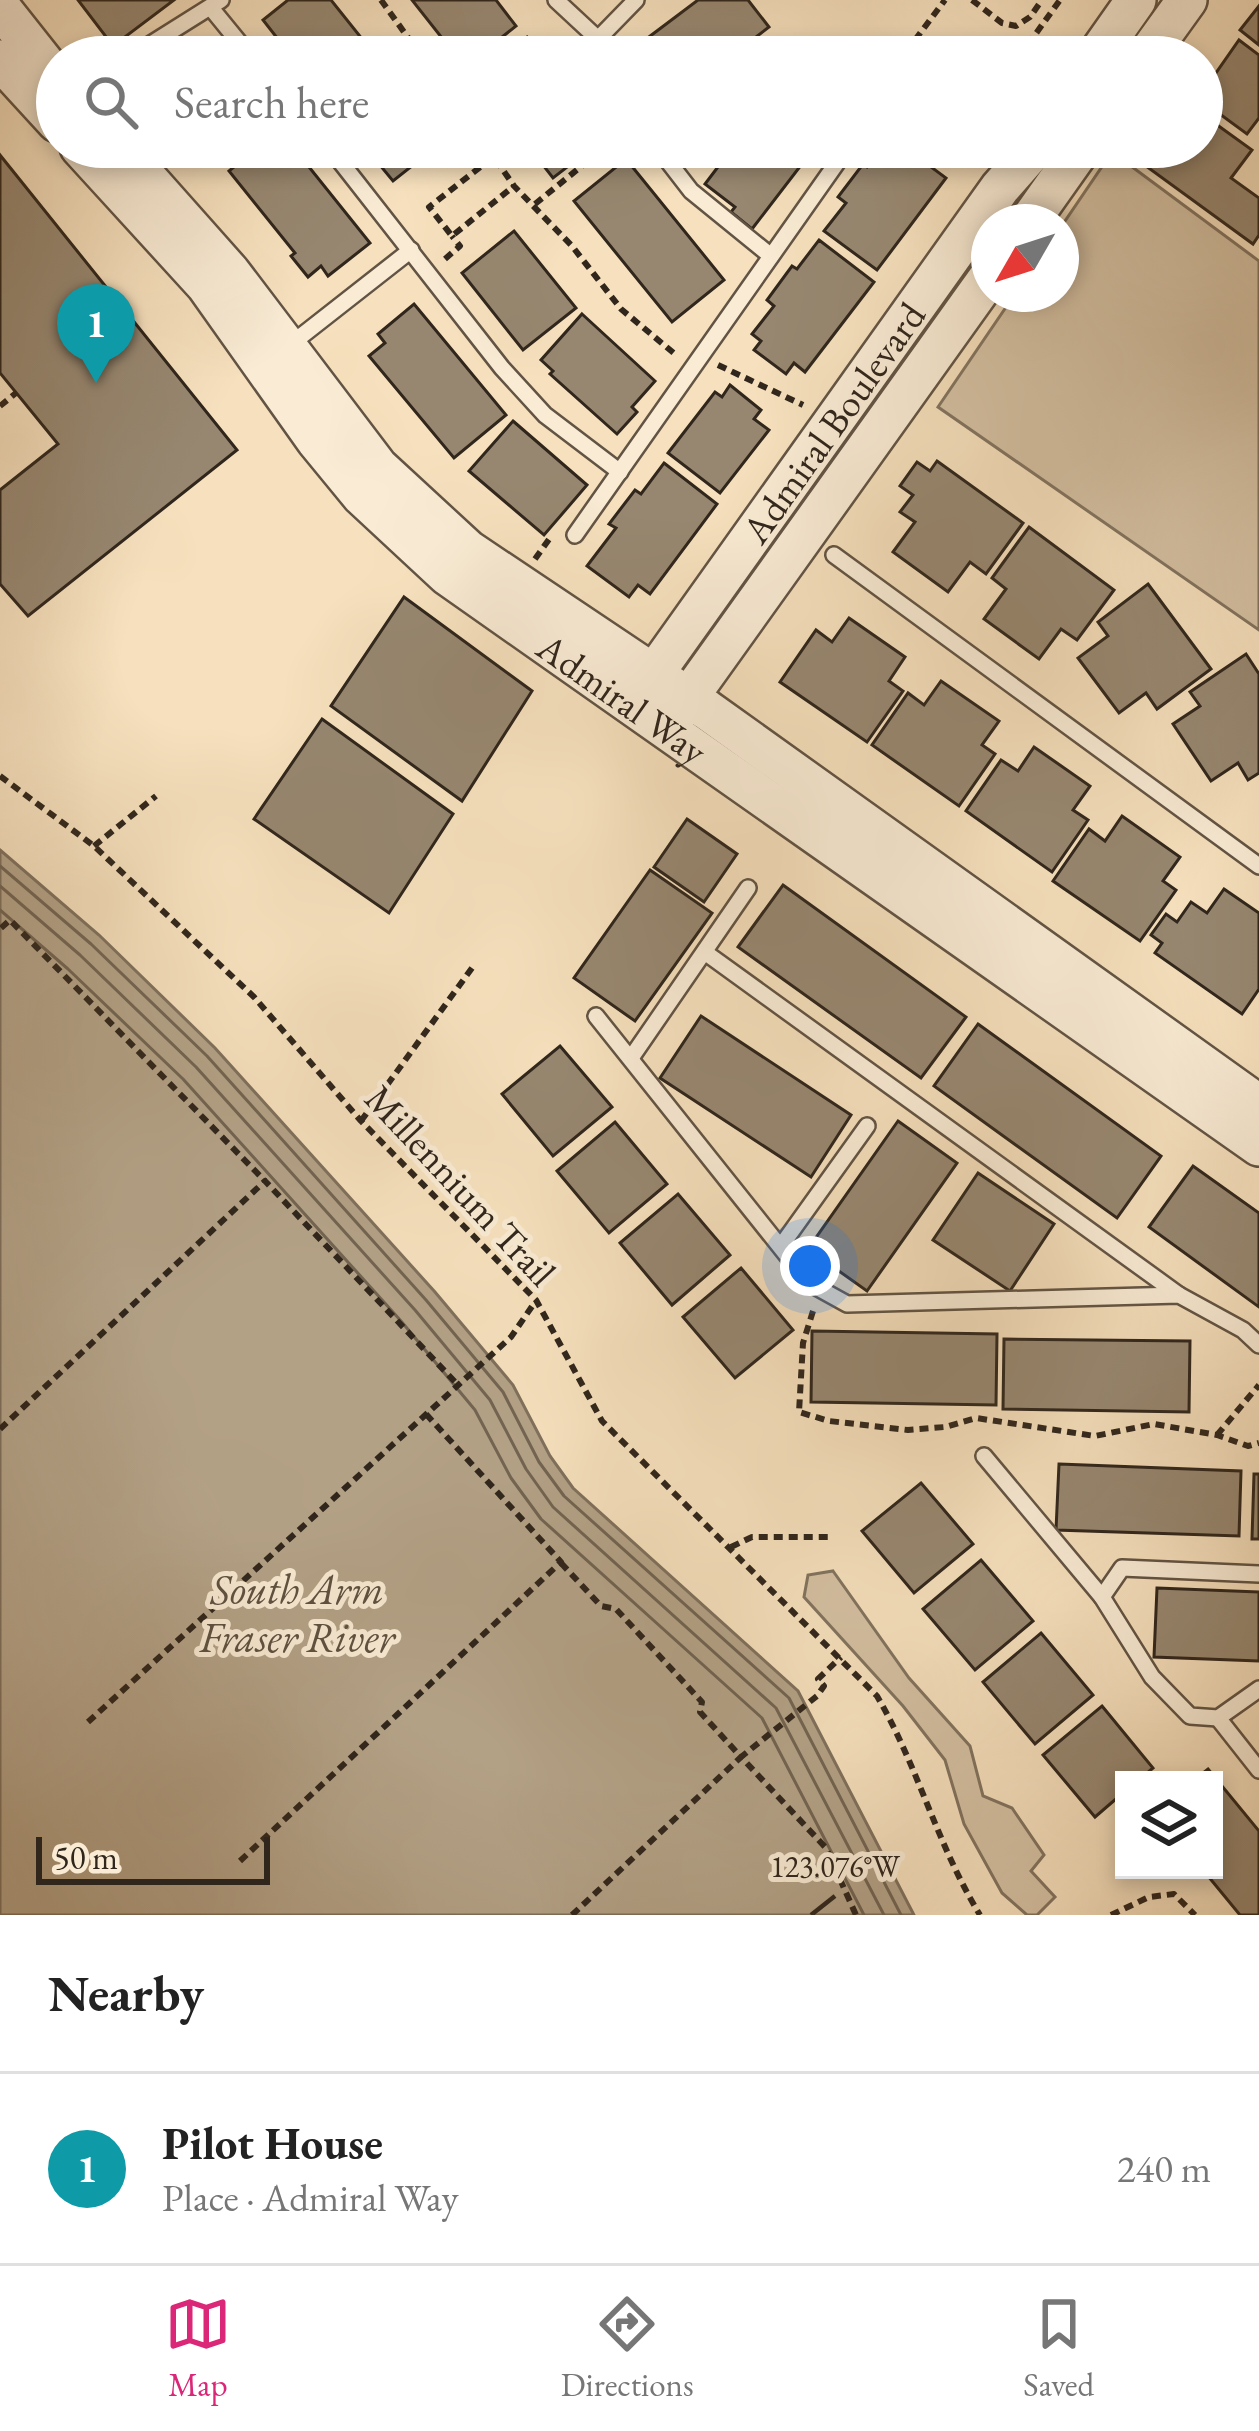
<!DOCTYPE html>
<html lang="en">
<head>
<meta charset="utf-8">
<style>
  body { margin:0; font-family:"EB Garamond",serif; background:#f2f2f2; color:#222 }
  .controls { position:absolute; right:36px; bottom:36px; display:grid; overflow:hidden; border-radius:0px; box-shadow:0 6px 18px #0003 }
  .controls button { width:108px; height:108px; display:grid; place-items:center; padding:0; border:0; border-bottom:3px solid #e0e0e0; background:#fff; color:#222; font:60px sans-serif }
  .compass { position:absolute; left:971px; top:204px; width:108px; height:108px; border-radius:50%; background:#fff; box-shadow:0 6px 18px #0003; rotate:231deg }
  .scale { position:absolute; left:36px; bottom:30px; width:234px; box-sizing:border-box; padding-left:12px; border:6px solid #30261c; border-top:0; font-size:33px; line-height:42px; white-space:nowrap; color:#30261c; -webkit-text-stroke:9px #f9ebd4; paint-order:stroke }
  .you { position:absolute; left:810px; top:1266px; width:42px; height:42px; margin:-30px; border:9px solid #fff; border-radius:50%; background:#1a73e8; box-shadow:0 0 0 18px #1a73e833 }
  .badge { display:grid; place-items:center; width:78px; height:78px; border-radius:50%; background:#db2777; color:#fff; font-size:39px; font-weight:700 }
  .pin { position:absolute; translate:-50% -99px; filter:drop-shadow(0 3px 6px #0008) }
  .pin::after { content:''; position:absolute; top:63px; width:42px; height:36px; background:inherit; clip-path:polygon(0 0,100% 0,50% 100%) }
  .list { margin:0; padding:0; list-style:none }
  h2 { display:flex; justify-content:space-between; align-items:center; height:156px; margin:0; padding:0 48px; font-size:51px }
  h2 small { font-size:39px; font-weight:400; color:#767676 }
  .list li { display:grid; grid-template-columns:78px 1fr auto; gap:36px; align-items:center; box-sizing:border-box; height:192px; padding:0 48px; border-top:3px solid #e0e0e0 }
  .list b { display:block; font-size:45px; white-space:nowrap }
  .list p { margin:0; font-size:39px; white-space:nowrap; color:#767676 }
  .list em { font-size:39px; font-style:normal; color:#767676 }
  .icon { flex:none; width:66px; height:66px; fill:none; stroke:currentColor; stroke-width:2; stroke-linecap:round; stroke-linejoin:round }
  .map { position:relative; flex:none; width:1259px; height:1915px; overflow:hidden }
  .search { position:absolute; background:#fff; box-shadow:0 6px 18px #0003; left:36px; right:36px; top:36px; height:132px; display:flex; align-items:center; gap:30px; box-sizing:border-box; padding:0 42px; border-radius:66px; color:#767676; font-size:45px }
  .sheet { height:348px; background:#fff }
  nav { display:flex; justify-content:space-around; align-items:center; box-sizing:border-box; height:168px; border-top:3px solid #e0e0e0; background:#fff; font-size:33px; color:#767676 }
  nav a { display:grid; justify-items:center; gap:6px }
  nav .on { color:#db2777 }
  .map>svg:first-child { display:block }
</style>
</head>
<body>
<div class="map">
<svg width="1259" height="1915" viewBox="0 0 1259 1915">
  <rect width="100%" height="100%" fill="#f6e0bd"/>
  <filter id="stains"><feTurbulence type="fractalNoise" baseFrequency=".00167" numOctaves="4"/><feColorMatrix values="0 0 0 0 .2 0 0 0 0 .09 0 0 0 0 .02 0 0 0 .5 -.17"/></filter>
  <radialGradient id="worn" r=".72"><stop offset=".6" stop-color="#630" stop-opacity="0"/><stop offset="1" stop-color="#630" stop-opacity=".3"/></radialGradient>
  <g fill="#d4c0a2" stroke="#82735f" stroke-width="3">
    <path d="M1112,152L1259,261V630L938,407L1015,294H1061V227Z"/>
    <path d="M833,1571L909,1678L970,1746L983,1796L1012,1808L1044,1855L1031,1871L1055,1897L1037,1915H1027L1002,1893L964,1824L945,1760L903,1706L804,1597L808,1575Z"/>
  </g>
  <path fill="#b3a186" stroke="#7f705c" stroke-width="3" d="M0,850L99,935L215,1048L435,1292L513,1385L550,1456L573,1488L798,1691L914,1915H0Z"/>
  <g fill="none" stroke-linecap="round" stroke-linejoin="round">
    <g stroke="#726451" stroke-width="3">
      <path d="M0,866L91,944L207,1056L426,1300L503,1392L539,1462L564,1496L789,1698L901,1915"/>
      <path d="M0,886L80,955L196,1067L415,1310L490,1400L526,1469L553,1507L776,1708L884,1915"/>
      <path d="M0,910L68,969L183,1079L401,1321L475,1410L511,1478L541,1519L762,1718L864,1915"/>
    </g>
  </g>
  <g fill="#978770" stroke="#30261c" stroke-width="3">
    <path d="M78,0H174L113,46Z"/>
    <path d="M288,0H331L375,55L292,57L263,20Z"/>
    <path d="M412,0H496L516,26L477,57H457Z"/>
    <path d="M698,0H748L769,27L730,57H632L629,52Z"/>
    <path d="M1259,6V45L1240,30Z"/>
    <path d="M527,37L543,57H502Z"/>
    <path d="M1239,40L1259,55V118L1247,134L1202,101V93Z"/>
    <path d="M1202,114L1252,150L1231,178L1259,198V235L1253,244L1139,161L1149,147H1202Z"/>
    <path d="M258,147H293L370,243L328,276L321,266L308,277L291,256L295,253L229,171Z"/>
    <path d="M365,147H436L393,181Z"/>
    <path d="M529,147H593L553,178Z"/>
    <path d="M733,147H815L752,229L731,212L735,207L705,184Z"/>
    <path d="M882,147H923L937,158L931,167L946,178L877,270L824,231L846,203L838,197L863,164L867,167Z"/>
    <path d="M0,155L237,450L28,616L0,584V490L58,444L0,373Z"/>
    <path d="M626,159L724,280L672,322L574,201Z"/>
    <path d="M514,231L576,308L523,350L462,273Z"/>
    <path d="M819,240L874,282L805,372L794,363L786,374L754,350L761,341L752,334L774,306L767,300L792,266L797,269Z"/>
    <path d="M414,304L506,415L454,458L369,356L385,343L378,334Z"/>
    <path d="M582,314L655,381L632,407L637,412L617,434L550,374L553,371L541,360Z"/>
    <path d="M730,385L761,410L754,419L769,430L720,493L668,453L715,392L722,397Z"/>
    <path d="M513,421L587,485L544,535L469,471Z"/>
    <path d="M937,461L1023,523L986,574L970,562L948,592L893,552L915,522L900,512L913,495L900,486L917,462L930,471Z"/>
    <path d="M664,463L717,504L650,594L638,585L629,597L587,566L616,528L609,524L635,490L641,494Z"/>
    <path d="M1029,527L1114,590L1077,640L1061,629L1039,659L984,619L1006,589L992,578Z"/>
    <path d="M1148,584L1211,669L1157,709L1146,693L1119,713L1078,658L1108,636L1098,622Z"/>
    <path d="M404,597L532,691L462,801L331,706Z"/>
    <path d="M849,618L905,657L889,681L903,691L867,742L780,682L816,630L832,642Z"/>
    <path d="M1246,654L1259,674V773L1248,780L1238,763L1211,781L1173,724L1200,706L1190,692Z"/>
    <path d="M941,681L999,721L982,745L995,754L959,806L872,745L908,693L924,705Z"/>
    <path d="M322,719L453,814L389,913L254,819Z"/>
    <path d="M1034,747L1090,786L1073,810L1088,820L1052,872L966,811L1001,760L1018,771Z"/>
    <path d="M1122,816L1180,857L1163,881L1176,890L1140,941L1053,881L1089,829L1105,841Z"/>
    <path d="M687,819L737,854L704,902L654,867Z"/>
    <path d="M650,870L712,913L635,1021L574,978Z"/>
    <path d="M783,885L966,1017L921,1078L738,947Z"/>
    <path d="M1224,889L1259,913V989L1242,1014L1155,953L1162,943L1151,935L1166,914L1177,922L1191,902L1207,913Z"/>
    <path d="M701,1016L851,1115L811,1177L660,1078Z"/>
    <path d="M978,1024L1161,1156L1117,1218L934,1086Z"/>
    <path d="M560,1046L612,1107L553,1156L502,1094Z"/>
    <path d="M898,1121L957,1163L867,1291L808,1249Z"/>
    <path d="M615,1122L667,1184L609,1233L557,1171Z"/>
    <path d="M1193,1166L1259,1213V1307L1149,1227Z"/>
    <path d="M978,1173L1054,1224L1010,1291L933,1240Z"/>
    <path d="M678,1194L730,1255L672,1305L620,1243Z"/>
    <path d="M741,1268L793,1330L735,1378L683,1317Z"/>
    <path d="M812,1331L997,1334L996,1405L811,1402Z"/>
    <path d="M1004,1339L1190,1341L1189,1412L1003,1409Z"/>
    <path d="M1059,1464L1241,1471L1239,1536L1056,1530Z"/>
    <path d="M1254,1474H1259V1539H1252Z"/>
    <path d="M921,1483L973,1544L914,1593L862,1531Z"/>
    <path d="M981,1560L1033,1621L975,1670L923,1609Z"/>
    <path d="M1157,1588L1259,1592V1661L1154,1657Z"/>
    <path d="M1041,1633L1093,1695L1035,1744L983,1682Z"/>
    <path d="M1102,1706L1153,1768L1139,1780H1124V1792L1095,1817L1043,1755Z"/>
    <path d="M1208,1769L1259,1831V1915H1240L1203,1870H1214V1780H1194Z"/>
  </g>
  <g fill="none" stroke-linecap="round" stroke-linejoin="round">
    <g stroke="#625444" stroke-width="20">
      <g id="service">
        <path d="M556,0L598,39L607,57"/>
        <path d="M211,8L251,57"/>
        <path d="M598,39L636,0"/>
        <path d="M143,49L221,0"/>
        <path d="M329,147L502,368L545,415L620,472"/>
        <path d="M657,147L691,191L771,256"/>
        <path d="M286,348L411,250"/>
        <path d="M575,535L848,147"/>
        <path d="M834,555L1259,866"/>
        <path d="M706,953L1179,1295"/>
        <path d="M596,1016L809,1283L847,1304L1179,1295L1243,1330L1259,1345"/>
        <path d="M631,1058L748,888"/>
        <path d="M781,1246L867,1126"/>
        <path d="M984,1456L1102,1597"/>
        <path d="M1259,1574L1122,1568L1102,1597L1152,1677L1190,1716L1218,1718L1259,1689"/>
        <path d="M1218,1718L1259,1770"/>
      </g>
    </g>
    <g stroke="#625444" stroke-width="44">
      <g id="tertiary">
        <path d="M0,7L57,79"/>
        <path d="M1096,57L1136,0"/>
        <path d="M1146,57L1187,0"/>
        <path d="M0,60L57,122"/>
        <path id="s1" d="M80,147L206,285L316,440L362,496L447,575L1259,1146"/>
        <path d="M119,147L230,272L378,467L468,550L707,710L1259,1105"/>
        <path d="M1029,222L1082,147"/>
        <path id="s2" d="M638,696L1000,188L1036,147"/>
        <path d="M673,719L989,277"/>
      </g>
    </g>
    <g stroke="#30261c" stroke-width="6" stroke-dasharray="9 6" stroke-linecap="butt">
      <path d="M381,0L422,57"/>
      <path d="M972,0L1002,23L1016,26L1030,17L1042,0"/>
      <path d="M915,40L945,0"/>
      <path d="M757,57L775,39"/>
      <path d="M1019,57L1060,0"/>
      <path d="M487,147L514,186L572,246L621,309L676,355"/>
      <path d="M492,158L429,207L452,236L514,186"/>
      <path d="M535,204L605,147"/>
      <path d="M445,259L460,246L452,236"/>
      <path d="M718,365L803,405"/>
      <path d="M0,406L16,393"/>
      <path d="M535,559L552,535"/>
      <path d="M0,776L94,846L254,997L361,1121L536,1300L602,1421L877,1696C918,1766 937,1845 980,1915"/>
      <path d="M94,846L156,796"/>
      <path d="M1,928L10,920L265,1181"/>
      <path d="M361,1121L472,968"/>
      <path d="M813,1311L803,1343L799,1412L829,1421L908,1430L945,1427L976,1418L1095,1436L1154,1424L1217,1435L1248,1446L1259,1443"/>
      <path d="M0,1429L265,1181L457,1384"/>
      <path d="M1217,1435L1259,1385"/>
      <path d="M731,1547L752,1537H828"/>
      <path d="M561,1563L601,1606L616,1609L702,1702L700,1712L741,1757L817,1696L824,1686L818,1679L841,1657"/>
      <path d="M88,1722L511,1337L535,1302"/>
      <path d="M240,1861L561,1562L426,1414"/>
      <path d="M572,1915L741,1757L826,1848L856,1915"/>
      <path d="M1111,1915L1149,1897L1174,1894L1195,1915"/>
    </g>
    <use href="#service" stroke="#f9ebd4" stroke-width="15"/>
    <use href="#tertiary" stroke="#f9ebd4" stroke-width="39"/>
  </g>
  <path fill="none" stroke="#30261c" stroke-width="4.5" d="M811,1915L835,1896"/>
  <g text-anchor="middle" stroke-width="10" stroke-linejoin="round" paint-order="stroke">
    <g font-size="39" fill="#30261c" stroke="#f9ebd4">
      <text dy="14" stroke="none"><textPath href="#s2" startOffset="336">Admiral Boulevard</textPath></text>
      <text dy="14" stroke="none"><textPath href="#s1" startOffset="780">Admiral Way</textPath></text>
      <text transform="translate(461 1185) rotate(47)" y="14">Millennium Trail</text>
    </g>
    <g font-size="42" font-style="italic" fill="#5e5141" stroke="#f9ebd4">
      <text x="297" y="1604">South Arm<tspan x="297" dy="48">Fraser River</tspan></text>
    </g>
  </g>
  <g font-size="30" text-anchor="middle" fill="#30261c" stroke="#f9ebd4" stroke-width="10" stroke-linejoin="round" paint-order="stroke">
    <text x="835" y="1877">123.076°W</text>
  </g>
  <rect width="100%" height="100%" filter="url(#stains)"/>
  <rect width="100%" height="100%" fill="url(#worn)"/>
</svg>
<div class="controls">
<button><svg class="icon" aria-label="layers" viewBox="0 0 24 24"><path d="M12 4l9 5-9 5-9-5zM3 14l9 5 9-5"/></svg></button>
</div>
<svg class="compass" viewBox="-18 -18 36 36"><path d="M0-13l5 13h-10z" fill="#e53935"/><path d="M0 13l5-13h-10z" fill="#767676"/></svg>
<div class="scale">50 m</div>
<div class="you"></div>
<div class="pin badge" style="left:96px;top:383px;background:#0f9aa8">1</div>
<div class="search"><svg class="icon" aria-label="search" viewBox="0 0 24 24"><circle cx="10" cy="10" r="6"/><path d="M15 15l6 6"/></svg>Search here</div>
</div>
<section class="sheet">
<h2>Nearby<small></small></h2>
<ul class="list">
<li><span class="badge" style="background:#0f9aa8">1</span><div><b>Pilot House</b><p>Place · Admiral Way</p></div><em>240 m</em></li>
</ul>
</section>
<nav>
<a class="on"><svg class="icon" aria-label="map" viewBox="0 0 24 24"><path d="M3 6l6-2 6 2 6-2v14l-6 2-6-2-6 2zM9 4v14M15 6v14"/></svg>Map</a>
<a><svg class="icon" aria-label="directions" viewBox="0 0 24 24"><path d="M12 3l9 9-9 9-9-9zM9 14v-3h6M13 9l2 2-2 2"/></svg>Directions</a>
<a><svg class="icon" aria-label="saved" viewBox="0 0 24 24"><path d="M7 4h10v16l-5-4-5 4z"/></svg>Saved</a>
</nav>
</body>
</html>
